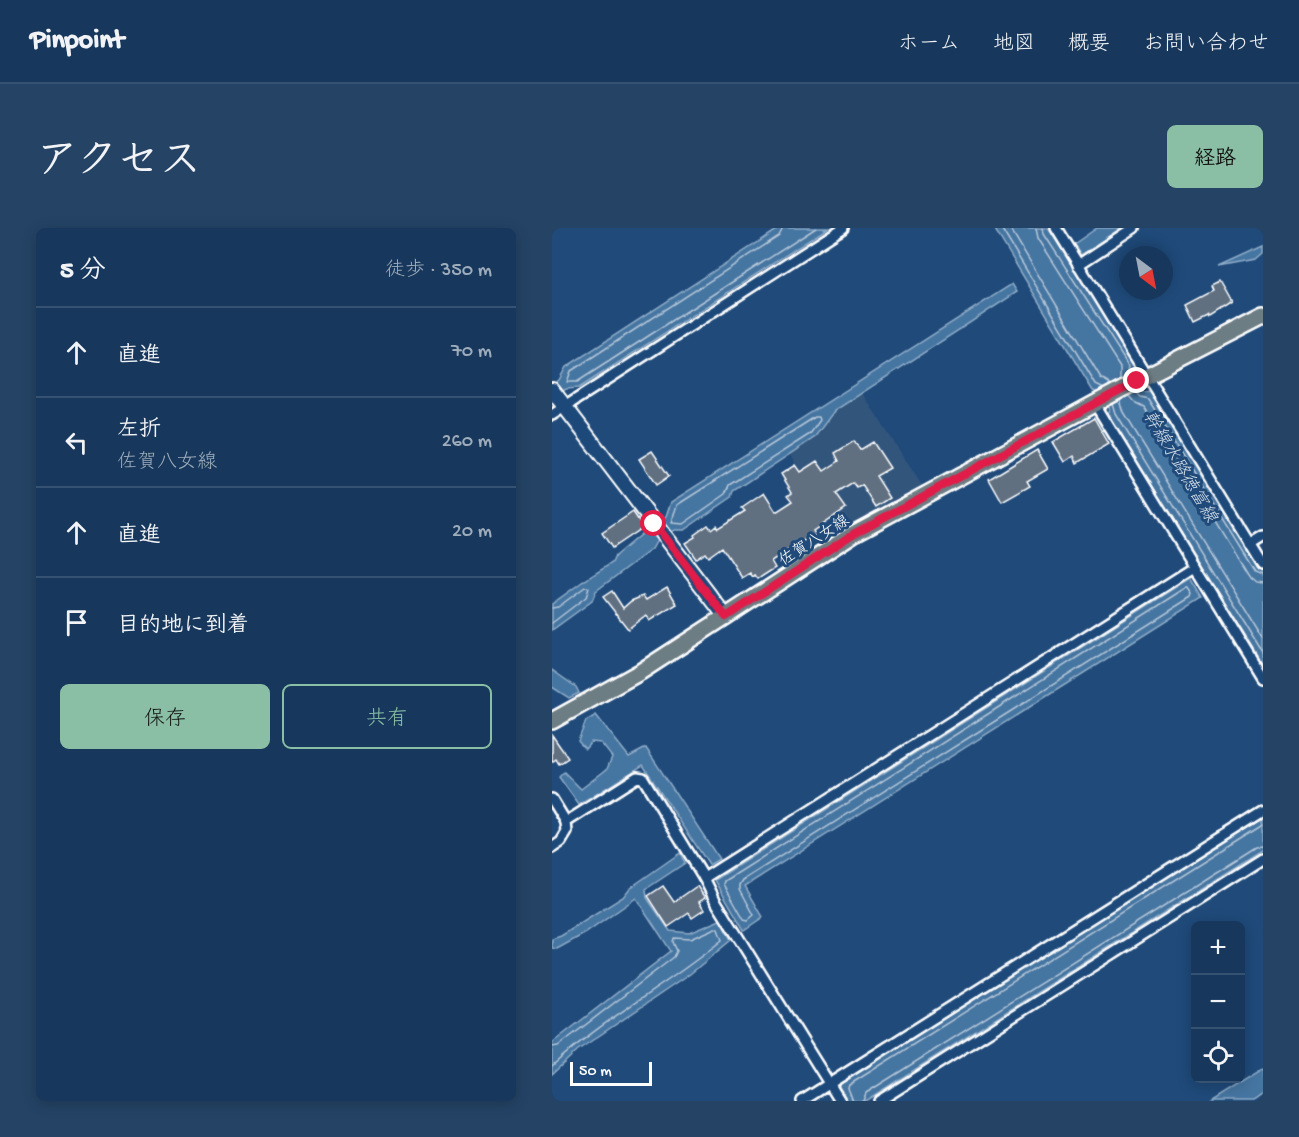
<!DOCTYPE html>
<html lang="ja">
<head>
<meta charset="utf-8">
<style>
  body { margin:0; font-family:"Gochi Hand","Klee One",sans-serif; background:#244365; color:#f1f3f6 }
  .controls { position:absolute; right:18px; bottom:18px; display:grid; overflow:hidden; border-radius:9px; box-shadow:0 3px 15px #0003 }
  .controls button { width:54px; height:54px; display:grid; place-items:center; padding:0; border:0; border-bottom:2px solid #365272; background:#17385c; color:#f1f3f6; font:30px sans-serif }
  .compass { position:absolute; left:567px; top:18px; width:54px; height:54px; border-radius:50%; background:#17385c; box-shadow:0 3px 15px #0003; rotate:148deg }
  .scale { position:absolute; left:18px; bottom:15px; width:82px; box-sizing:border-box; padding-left:6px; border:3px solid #fff; border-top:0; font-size:16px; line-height:21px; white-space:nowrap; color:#fff; -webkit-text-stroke:4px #1f4a7a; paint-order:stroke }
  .stop { position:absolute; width:18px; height:18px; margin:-14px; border:4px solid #e11d48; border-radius:50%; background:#fff }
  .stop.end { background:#e11d48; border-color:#fff; box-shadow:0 2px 6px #0008 }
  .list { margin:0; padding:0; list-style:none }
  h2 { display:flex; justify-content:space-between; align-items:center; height:78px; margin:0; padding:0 24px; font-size:26px }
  h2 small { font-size:20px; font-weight:400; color:#9eacbb }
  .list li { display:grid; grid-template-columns:39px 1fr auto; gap:18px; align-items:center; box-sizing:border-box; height:90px; padding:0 24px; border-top:2px solid #365272 }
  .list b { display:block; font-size:22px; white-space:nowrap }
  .list p { margin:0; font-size:20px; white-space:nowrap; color:#9eacbb }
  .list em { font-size:20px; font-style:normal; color:#9eacbb }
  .actions { display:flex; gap:12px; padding:18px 24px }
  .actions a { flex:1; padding:14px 0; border:2px solid #8abfa5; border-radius:9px; text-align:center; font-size:21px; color:#8abfa5 }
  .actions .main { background:#8abfa5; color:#111 }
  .icon { flex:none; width:33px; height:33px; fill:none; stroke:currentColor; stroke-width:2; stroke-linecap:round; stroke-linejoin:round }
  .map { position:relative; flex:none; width:711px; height:873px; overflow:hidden; border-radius:9px }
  header { display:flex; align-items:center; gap:36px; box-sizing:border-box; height:84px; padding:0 30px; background:#17385c; border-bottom:2px solid #365272 }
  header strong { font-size:28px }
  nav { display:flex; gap:33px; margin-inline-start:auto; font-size:21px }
  .intro { display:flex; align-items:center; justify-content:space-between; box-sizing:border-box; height:144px; padding:0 36px }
  h1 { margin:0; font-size:42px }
  .button { padding:15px 27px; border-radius:9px; background:#8abfa5; color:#111; font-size:21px; font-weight:700 }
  main { display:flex; gap:36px; padding:0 36px }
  aside { flex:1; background:#17385c; border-radius:9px; box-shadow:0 3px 15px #0003 }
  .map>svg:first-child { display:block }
</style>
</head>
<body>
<header>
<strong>Pinpoint</strong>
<nav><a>ホーム</a><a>地図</a><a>概要</a><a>お問い合わせ</a></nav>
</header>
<div class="intro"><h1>アクセス</h1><a class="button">経路</a></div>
<main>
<aside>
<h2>5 分<small>徒歩 · 350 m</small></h2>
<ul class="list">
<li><svg class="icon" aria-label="ahead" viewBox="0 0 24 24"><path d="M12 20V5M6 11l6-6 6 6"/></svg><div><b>直進</b></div><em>70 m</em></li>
<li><svg class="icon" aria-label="left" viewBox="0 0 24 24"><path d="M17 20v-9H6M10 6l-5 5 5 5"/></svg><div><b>左折</b><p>佐賀八女線</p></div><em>260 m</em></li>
<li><svg class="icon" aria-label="ahead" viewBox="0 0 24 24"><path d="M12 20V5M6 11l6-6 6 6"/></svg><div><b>直進</b></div><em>20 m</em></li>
<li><svg class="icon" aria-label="arrive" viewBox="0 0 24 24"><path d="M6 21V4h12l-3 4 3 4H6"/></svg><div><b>目的地に到着</b></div></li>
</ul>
<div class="actions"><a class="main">保存</a><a>共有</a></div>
</aside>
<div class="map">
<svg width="711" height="873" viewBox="0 0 711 873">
  <rect width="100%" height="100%" fill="#1f4a7a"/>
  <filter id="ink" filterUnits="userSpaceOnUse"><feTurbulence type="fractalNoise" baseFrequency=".0167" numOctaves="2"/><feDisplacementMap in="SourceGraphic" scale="12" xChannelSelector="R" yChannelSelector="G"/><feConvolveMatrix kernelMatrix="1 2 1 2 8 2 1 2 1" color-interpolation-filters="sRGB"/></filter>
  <g filter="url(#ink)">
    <path fill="#33557c" d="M307,160L371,259L285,303L229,212Z"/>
    <g fill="#4574a1" stroke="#8facc7" stroke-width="1.5">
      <path d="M228,0H276L27,160L14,161L0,170V157L7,152L14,139Z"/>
      <path d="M442,0H496L584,139L580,148L590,164L598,163L711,345V437L556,186L558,181L548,165L541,163Z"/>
      <path d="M545,0H570L529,27L522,16Z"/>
      <path d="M711,19V26L704,32L667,39Z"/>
      <path d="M460,56L465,64L282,183L262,210L182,263L180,269L132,302H122L104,314L100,321L44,363L40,373L0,402V376L30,354L60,335L63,328L94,302H97L114,289L119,274Z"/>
      <path d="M639,350L651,370L193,658L211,689L192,702L163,652Z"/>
      <path d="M0,442L24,459L27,465L17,470L0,459Z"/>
      <path d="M44,487L77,529L94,520L167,631L157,637L91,537L27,577L7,549L12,544L29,561L55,541L60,529L49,515L39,514L33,521L26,513L34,493Z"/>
      <path d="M711,589V622L313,873H296L286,857Z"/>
      <path d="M128,625L133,635L94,661L95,670L118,703L137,705L168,692L179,712L138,746L26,822L0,846V815L119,723L84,670L34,705L5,721L0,720V711L9,708L71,669L78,660Z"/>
      <path d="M711,840V866L699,873H658Z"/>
    </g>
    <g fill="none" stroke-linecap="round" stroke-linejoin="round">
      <g stroke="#b5c7d9" stroke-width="1.5">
        <path d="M231,0L227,8L19,143L15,154H25L264,0"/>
        <path d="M449,0L544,157L552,161"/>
        <path d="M458,0L549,151L559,157"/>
        <path d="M484,0L486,10L568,139V152"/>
        <path d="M491,0L492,6L577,138L575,148"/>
        <path d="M583,164L588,169L596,171L703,344L711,347"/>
        <path d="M577,168L582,174L592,179L697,349L703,354L711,355"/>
        <path d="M568,172L572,185L711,411"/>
        <path d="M561,176L564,186L711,425"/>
        <path d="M263,189H267L268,192L258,206L178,257L174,266L131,296L119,295L125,277Z"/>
        <path d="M636,359L641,366L640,369L191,652L188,657V661L202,687L196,692L192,691L172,656L173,653Z"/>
        <path d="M0,380L6,379L33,359L37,360L34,369L0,395"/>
        <path d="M0,819L6,818L122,729L125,723L121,714L122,710L138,711L163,700L166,701L170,712C116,757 52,790 0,838"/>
        <path d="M301,873L296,860L297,857L711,596"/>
        <path d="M311,873L314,865L705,619L711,618"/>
      </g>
    </g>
    <g fill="#616f81" stroke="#fff" stroke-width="1.5">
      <path d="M668,54L680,75L658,89L657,87L643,94L635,77L662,63L660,58Z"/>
      <path d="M542,190L557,216L525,235L522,228L513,234L501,214Z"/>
      <path d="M302,213L308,222L321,214L338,240L324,248L338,270L324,279L310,257L305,260L301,255L284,266L294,280L261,303L264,307L255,313L254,311L219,333L223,340L206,351L203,347L201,349L198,345L190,350L170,319L156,329L153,325L144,331L133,315L143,309L142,307L156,297L159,301L164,297L166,300L193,283L190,280L212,265L224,284L241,273L236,267L240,264L229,246L243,237L248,244L265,233L272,243L287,233L283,225Z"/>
      <path d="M485,222L496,241L475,253L478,258L450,274L437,251Z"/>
      <path d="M100,223L117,248L104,257L87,231Z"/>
      <path d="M81,284L91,299L60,320L50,305Z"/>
      <path d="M115,359L125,376L97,393L94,387L76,401L51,369L60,363L71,380L79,373L91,368L94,372Z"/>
      <path d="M0,507L16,530L7,536L4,531L0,534Z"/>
      <path d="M111,658L122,674L145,658L153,670L147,674L152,682L140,690L137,685L116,699L96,668Z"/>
    </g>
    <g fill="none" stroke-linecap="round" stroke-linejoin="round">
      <g stroke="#fff" stroke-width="14">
        <g id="street">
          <path d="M504,0L711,337"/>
          <path d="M526,37L582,0"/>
          <path d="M543,176L711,450"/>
          <path d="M0,187L291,0"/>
          <path d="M698,317L711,309"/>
          <path d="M0,571L14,594"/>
          <path d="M0,620L9,614L15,604L14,594L85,549L91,550L152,650L163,672L288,873"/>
          <path d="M152,650L643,339"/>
          <path d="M250,873L711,582"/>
          <path d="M327,873L711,631"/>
        </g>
      </g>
      <g stroke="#fff" stroke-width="18">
        <path id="secondary" d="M0,162L174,389"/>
      </g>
      <g stroke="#fff" stroke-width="20">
        <path id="primary" d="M0,493L88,444L301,306L594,148L711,88"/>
      </g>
      <use href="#street" stroke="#1f4a7a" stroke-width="9"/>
      <use href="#secondary" stroke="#1f4a7a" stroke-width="14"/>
      <use href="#primary" stroke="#6d7d84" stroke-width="15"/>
    </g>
  </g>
  <g fill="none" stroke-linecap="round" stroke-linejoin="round" filter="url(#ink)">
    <path stroke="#e11d48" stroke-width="8" d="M102,296L174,389L301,306L585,153"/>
  </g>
  <g text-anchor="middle" stroke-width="6" stroke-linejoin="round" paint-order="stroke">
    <g font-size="16" fill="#fff" stroke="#1f4a7a">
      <text transform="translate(261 311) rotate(-33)" y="6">佐賀八女線</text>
    </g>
    <g font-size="18" font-style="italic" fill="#d0dce8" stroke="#1f4a7a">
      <text transform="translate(629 238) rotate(59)" y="6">幹線水路徳富線</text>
    </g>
  </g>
</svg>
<div class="controls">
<button>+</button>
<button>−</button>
<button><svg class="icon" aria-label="locate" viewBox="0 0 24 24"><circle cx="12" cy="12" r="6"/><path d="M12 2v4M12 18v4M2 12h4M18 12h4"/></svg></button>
</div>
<svg class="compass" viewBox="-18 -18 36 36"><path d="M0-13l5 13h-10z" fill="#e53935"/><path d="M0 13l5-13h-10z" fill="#9eacbb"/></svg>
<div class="scale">50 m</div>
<div class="stop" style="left:102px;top:296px"></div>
<div class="stop end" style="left:585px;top:153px"></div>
</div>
</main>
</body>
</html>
